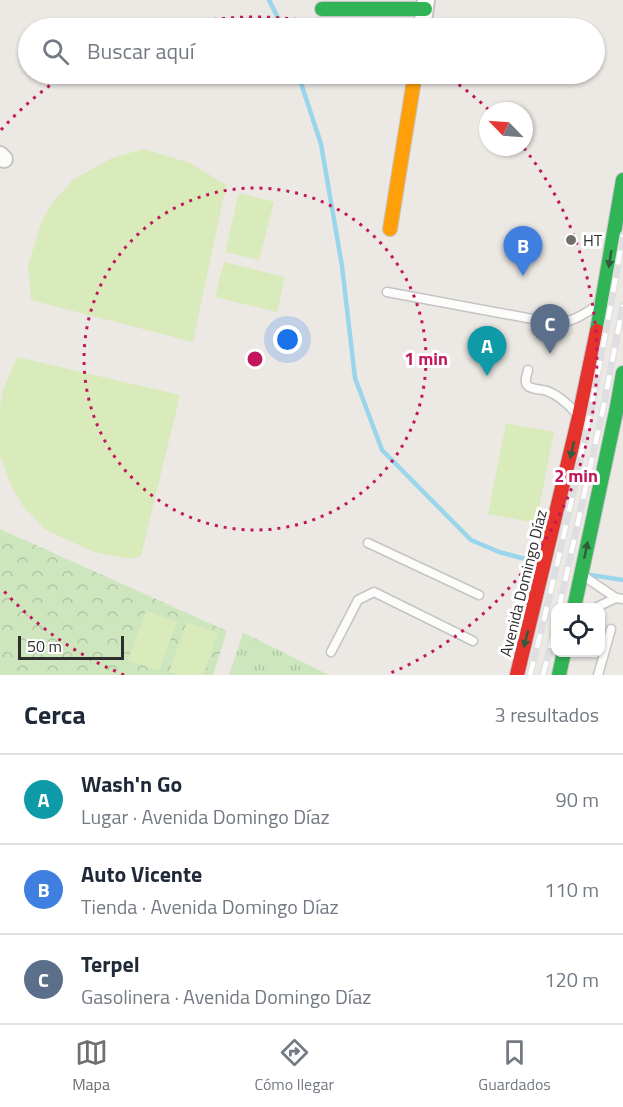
<!DOCTYPE html>
<html lang="es">
<head>
<meta charset="utf-8">
<style>
  body { margin:0; font-family:"Titillium Web",sans-serif; background:#f2f2f3; color:#1f2937 }
  .controls { position:absolute; right:18px; bottom:18px; display:grid; overflow:hidden; border-radius:12px; box-shadow:0 2px 4px #0004 }
  .controls button { width:54px; height:54px; display:grid; place-items:center; padding:0; border:0; border-bottom:2px solid #e0e1e3; background:#fff; color:#1f2937; font:30px sans-serif }
  .compass { position:absolute; left:479px; top:102px; width:54px; height:54px; border-radius:50%; background:#fff; box-shadow:0 2px 4px #0004; rotate:295deg }
  .scale { position:absolute; left:18px; bottom:15px; width:106px; box-sizing:border-box; padding-left:6px; border:3px solid #2e2e2e; border-top:0; font-size:16px; line-height:21px; white-space:nowrap; color:#2e2e2e; -webkit-text-stroke:4px #fff; paint-order:stroke }
  .you { position:absolute; left:288px; top:340px; width:21px; height:21px; margin:-15px; border:4px solid #fff; border-radius:50%; background:#1a73e8; box-shadow:0 0 0 9px #1a73e833 }
  .badge { display:grid; place-items:center; width:39px; height:39px; border-radius:50%; background:#706f6e; color:#fff; font-size:20px; font-weight:700 }
  .pin { position:absolute; translate:-50% -50px; filter:drop-shadow(0 2px 3px #0008) }
  .pin::after { content:''; position:absolute; top:32px; width:21px; height:18px; background:inherit; clip-path:polygon(0 0,100% 0,50% 100%) }
  .list { margin:0; padding:0; list-style:none }
  h2 { display:flex; justify-content:space-between; align-items:center; height:78px; margin:0; padding:0 24px; font-size:26px }
  h2 small { font-size:20px; font-weight:400; color:#747a83 }
  .list li { display:grid; grid-template-columns:39px 1fr auto; gap:18px; align-items:center; box-sizing:border-box; height:90px; padding:0 24px; border-top:2px solid #e0e1e3 }
  .list b { display:block; font-size:22px; white-space:nowrap }
  .list p { margin:0; font-size:20px; white-space:nowrap; color:#747a83 }
  .list em { font-size:20px; font-style:normal; color:#747a83 }
  .icon { flex:none; width:33px; height:33px; fill:none; stroke:currentColor; stroke-width:2; stroke-linecap:round; stroke-linejoin:round }
  .map { position:relative; flex:none; width:623px; height:675px; overflow:hidden }
  .search { position:absolute; background:#fff; box-shadow:0 2px 4px #0004; left:18px; right:18px; top:18px; height:66px; display:flex; align-items:center; gap:15px; box-sizing:border-box; padding:0 21px; border-radius:33px; color:#747a83; font-size:22px }
  .sheet { height:348px; background:#fff }
  nav { display:flex; justify-content:space-around; align-items:center; box-sizing:border-box; height:84px; border-top:2px solid #e0e1e3; background:#fff; font-size:16px; color:#747a83 }
  nav a { display:grid; justify-items:center; gap:3px }
  nav .on { color:#706f6e }
  .map>svg:first-child { display:block }
</style>
</head>
<body>
<div class="map">
<svg width="623" height="675" viewBox="0 0 623 675">
  <defs>
    <pattern id="grass-tufts" width="24" height="20" patternUnits="userSpaceOnUse" patternTransform="scale(1.5)"><rect width="24" height="20" fill="#cee6be"/><path d="M3 7l-1-3M5 7V3M7 7l1-3M15 17l-1-3M17 17v-4M19 17l1-3" fill="none" stroke="#b1c6a4"/></pattern>
    <pattern id="park-crowns" width="20" height="18" patternUnits="userSpaceOnUse" patternTransform="scale(1.5)"><rect width="20" height="18" fill="#cee6be"/><path d="M2 6a3 3 0 1 1 6 0M12 15a3 3 0 1 1 6 0" fill="none" stroke="#b1c6a4"/></pattern>
  </defs>
  <rect width="100%" height="100%" fill="#ece8e4"/>
  <path fill="url(#grass-tufts)" d="M243,633L248,635L329,675H229Z"/>
  <path fill="url(#park-crowns)" d="M0,529L227,631L213,675H0Z"/>
  <g fill="#d9eabb">
    <path d="M144,149L190,163L226,185L193,342L31,300L28,266L41,223L52,203L74,179L112,158Z"/>
    <path d="M239,193L274,202L259,260L225,252Z"/>
    <path d="M224,262L285,277L277,312L215,297Z"/>
    <path d="M17,357L180,395L141,556L130,559L94,552L46,530L23,506L12,487L0,456V408L3,390Z"/>
    <path d="M506,423L554,432L536,523L488,514Z"/>
    <path d="M146,611L177,622L159,671L128,660Z"/>
    <path d="M187,622L218,633L203,675H178L169,672Z"/>
  </g>
  <g fill="none" stroke-linecap="round" stroke-linejoin="round">
    <g stroke="#99d6ec" stroke-width="4.5">
      <path d="M269,0L283,28"/>
      <path d="M298,74L321,144L342,266L355,378L382,450L471,540L499,552L529,560"/>
      <path d="M591,575L623,580"/>
    </g>
    <g stroke="#c5c4c5" stroke-width="11">
      <g id="lane">
        <path d="M387,292L538,320"/>
        <path d="M536,330L538,320C566,324 572,323 596,306"/>
        <path d="M528,370C527,375 524,381 527,385C531,390 541,389 547,391C558,395 567,403 575,412"/>
        <path d="M368,543L479,595"/>
        <path d="M585,577L616,598L623,599"/>
        <path d="M595,608L616,598"/>
        <path d="M331,652L358,600L374,592L473,641"/>
        <path d="M598,675L611,629"/>
      </g>
    </g>
    <g stroke="#c5c4c5" stroke-width="20">
      <g id="street">
        <path d="M422,28L426,0"/>
        <path d="M0,155L4,159"/>
      </g>
    </g>
    <g stroke="#c5c4c5" stroke-width="16">
      <g id="fast">
        <path d="M322,9H425"/>
        <path d="M597,331L623,180"/>
        <path d="M574,608L617,407L623,373"/>
        <path d="M559,675L564,652"/>
      </g>
    </g>
    <g stroke="#c5c4c5" stroke-width="16">
      <path id="slow" d="M390,229L415,74"/>
    </g>
    <g stroke="#c5c4c5" stroke-width="16">
      <path id="jam" d="M517,675L579,417L597,331"/>
    </g>
    <use href="#lane" stroke="#fcfcfb" stroke-width="8"/>
    <use href="#street" stroke="#fcfcfb" stroke-width="16"/>
    <use href="#fast" stroke="#30b455" stroke-width="14"/>
    <use href="#slow" stroke="#ff9f0a" stroke-width="14"/>
    <use href="#jam" stroke="#e5322d" stroke-width="14"/>
    <g stroke="#dfdfe1" stroke-width="7">
      <g id="rail">
        <path d="M559,608L603,409L623,305"/>
        <path d="M530,675C567,530 598,383 623,235"/>
        <path d="M543,675L556,625"/>
      </g>
    </g>
    <use href="#rail" stroke="#fff" stroke-width="4.5" stroke-dasharray="14" stroke-linecap="butt"/>
  </g>
  <defs><path id="oneway-solid" d="M-6-.8H1V-3.2L6.5 0L1 3.2V.8H-6Z" transform="scale(1.5)"/></defs>
  <g fill="#2f5d3c">
    <use href="#oneway-solid" transform="translate(610 259) rotate(99)"/>
    <use href="#oneway-solid" transform="translate(572 450) rotate(103)"/>
    <use href="#oneway-solid" transform="translate(586 550) rotate(-78)"/>
    <use href="#oneway-solid" transform="translate(526 639) rotate(104)"/>
  </g>
  <g fill="none" stroke="#c2185b" stroke-width="3" stroke-dasharray="3 6">
    <circle cx="255" cy="359" r="171"/>
    <path d="M124 675A342 342 0 0 1 1 588M1 130A342 342 0 0 1 66 74M169 28A342 342 0 0 1 341 28M444 74A342 342 0 0 1 490 111M524 148A342 342 0 0 1 386 675"/>
  </g>
  <circle fill="#706f6e" stroke="#fff" stroke-width="2" cx="571" cy="240" r="6"/>
  <g text-anchor="middle" stroke-width="6" stroke-linejoin="round" paint-order="stroke">
    <g font-size="16" fill="#2e2e2e" stroke="#fff" text-anchor="start">
      <text x="583" y="246">HT</text>
    </g>
    <g font-size="16" fill="#2e2e2e" stroke="#fff">
      <text transform="translate(523 583) rotate(-76)" y="6">Avenida Domingo Díaz</text>
    </g>
  </g>
  <circle cx="255" cy="359" r="9" fill="#c2185b" stroke="#fff" stroke-width="3"/>
  <g font-size="18" text-anchor="middle" font-weight="bold" fill="#c2185b" stroke="#fff" stroke-width="6" stroke-linejoin="round" paint-order="stroke">
    <text x="426" y="365">1 min</text>
    <text x="576" y="482">2 min</text>
  </g>
</svg>
<div class="controls">
<button><svg class="icon" aria-label="locate" viewBox="0 0 24 24"><circle cx="12" cy="12" r="6"/><path d="M12 2v4M12 18v4M2 12h4M18 12h4"/></svg></button>
</div>
<svg class="compass" viewBox="-18 -18 36 36"><path d="M0-13l5 13h-10z" fill="#e53935"/><path d="M0 13l5-13h-10z" fill="#747a83"/></svg>
<div class="scale">50 m</div>
<div class="you"></div>
<div class="pin badge" style="left:487px;top:376px;background:#0f9aa8">A</div>
<div class="pin badge" style="left:523px;top:276px;background:#3f7fe0">B</div>
<div class="pin badge" style="left:550px;top:354px;background:#5c6f8a">C</div>
<div class="search"><svg class="icon" aria-label="search" viewBox="0 0 24 24"><circle cx="10" cy="10" r="6"/><path d="M15 15l6 6"/></svg>Buscar aquí</div>
</div>
<section class="sheet">
<h2>Cerca<small>3 resultados</small></h2>
<ul class="list">
<li><span class="badge" style="background:#0f9aa8">A</span><div><b>Wash'n Go</b><p>Lugar · Avenida Domingo Díaz</p></div><em>90 m</em></li>
<li><span class="badge" style="background:#3f7fe0">B</span><div><b>Auto Vicente</b><p>Tienda · Avenida Domingo Díaz</p></div><em>110 m</em></li>
<li><span class="badge" style="background:#5c6f8a">C</span><div><b>Terpel</b><p>Gasolinera · Avenida Domingo Díaz</p></div><em>120 m</em></li>
</ul>
</section>
<nav>
<a class="on"><svg class="icon" aria-label="map" viewBox="0 0 24 24"><path d="M3 6l6-2 6 2 6-2v14l-6 2-6-2-6 2zM9 4v14M15 6v14"/></svg>Mapa</a>
<a><svg class="icon" aria-label="directions" viewBox="0 0 24 24"><path d="M12 3l9 9-9 9-9-9zM9 14v-3h6M13 9l2 2-2 2"/></svg>Cómo llegar</a>
<a><svg class="icon" aria-label="saved" viewBox="0 0 24 24"><path d="M7 4h10v16l-5-4-5 4z"/></svg>Guardados</a>
</nav>
</body>
</html>
